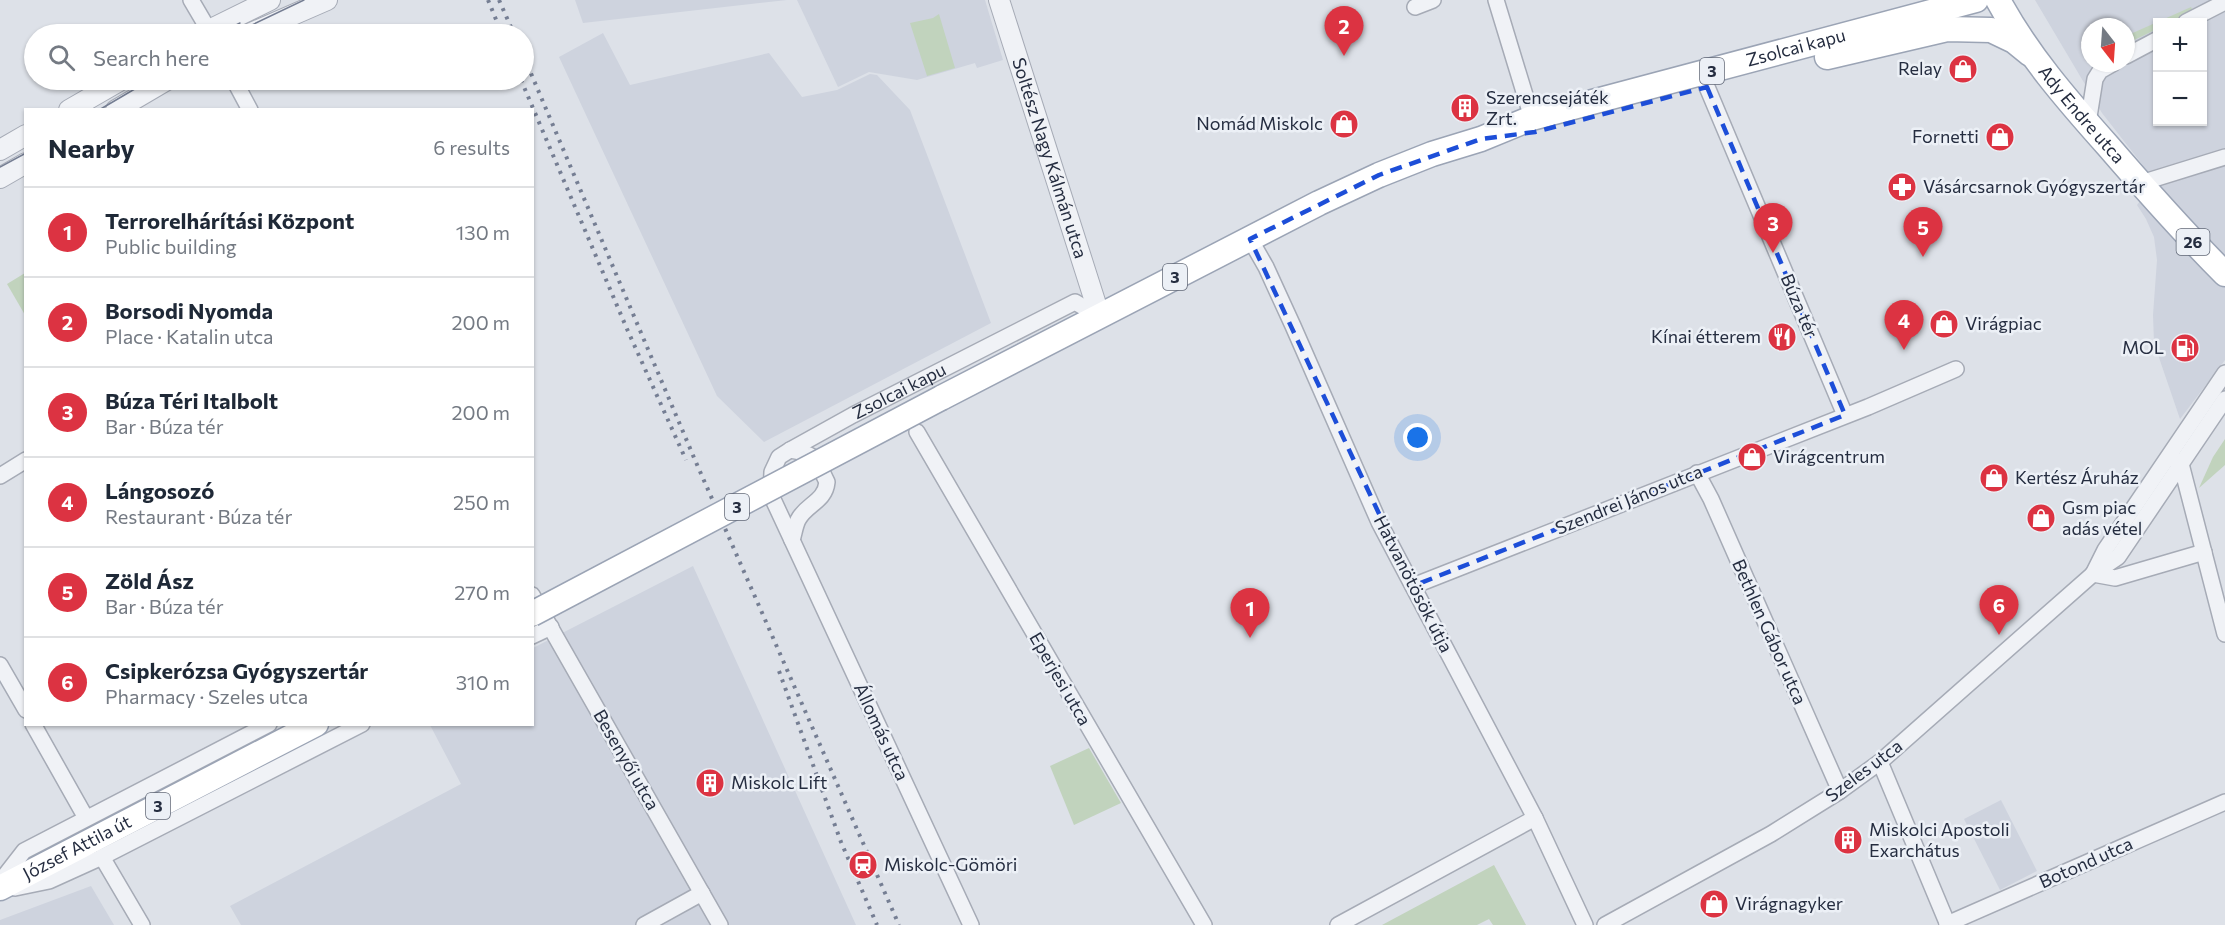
<!DOCTYPE html>
<html lang="en">
<head>
<meta charset="utf-8">
<style>
  body { margin:0; font-family:Commissioner,sans-serif; background:#f6f6f7; color:#1f2937 }
  .controls { position:absolute; right:18px; top:18px; display:grid; overflow:hidden; border-radius:0px; box-shadow:0 2px 4px #0004 }
  .controls button { width:54px; height:54px; display:grid; place-items:center; padding:0; border:0; border-bottom:2px solid #e0e1e3; background:#fff; color:#1f2937; font:30px sans-serif }
  .compass { position:absolute; left:2081px; top:18px; width:54px; height:54px; border-radius:50%; background:#fff; box-shadow:0 2px 4px #0004; rotate:163deg }
  .you { position:absolute; left:1418px; top:438px; width:21px; height:21px; margin:-15px; border:4px solid #fff; border-radius:50%; background:#1a73e8; box-shadow:0 0 0 9px #1a73e833 }
  .badge { display:grid; place-items:center; width:39px; height:39px; border-radius:50%; background:#dc3342; color:#fff; font-size:20px; font-weight:700 }
  .pin { position:absolute; translate:-50% -50px; filter:drop-shadow(0 2px 3px #0008) }
  .pin::after { content:''; position:absolute; top:32px; width:21px; height:18px; background:inherit; clip-path:polygon(0 0,100% 0,50% 100%) }
  .list { margin:0; padding:0; list-style:none }
  h2 { display:flex; justify-content:space-between; align-items:center; height:78px; margin:0; padding:0 24px; font-size:26px }
  h2 small { font-size:20px; font-weight:400; color:#747a83 }
  .list li { display:grid; grid-template-columns:39px 1fr auto; gap:18px; align-items:center; box-sizing:border-box; height:90px; padding:0 24px; border-top:2px solid #e0e1e3 }
  .list b { display:block; font-size:22px; white-space:nowrap }
  .list p { margin:0; font-size:20px; white-space:nowrap; color:#747a83 }
  .list em { font-size:20px; font-style:normal; color:#747a83 }
  .icon { flex:none; width:33px; height:33px; fill:none; stroke:currentColor; stroke-width:2; stroke-linecap:round; stroke-linejoin:round }
  .map { position:relative; flex:none; width:2225px; height:925px; overflow:hidden }
  .search { position:absolute; background:#fff; box-shadow:0 2px 4px #0004; left:24px; top:24px; width:510px; height:66px; display:flex; align-items:center; gap:15px; box-sizing:border-box; padding:0 21px; border-radius:33px; color:#747a83; font-size:22px }
  .panel { position:absolute; background:#fff; box-shadow:0 2px 4px #0004; left:24px; top:108px; width:510px; height:618px; border-radius:0px }
  .map>svg:first-child { display:block }
</style>
</head>
<body>
<div class="map">
<svg width="2225" height="925" viewBox="0 0 2225 925">
  <rect width="100%" height="100%" fill="#dde1e8"/>
  <g fill="#ced3de" fill-rule="evenodd">
    <path d="M575,0H787L583,23Z"/>
    <path d="M797,0H985L1003,60L977,68L975,63L917,80L869,72L838,87Z"/>
    <path d="M2035,0H2225V360L2180,419L2154,343L2153,315L2157,260L2154,237L2146,219L2137,205L2156,182L2102,113ZM2158,22H2202V122H2158ZM2090,27H2126V63H2090Z"/>
    <path d="M603,33L630,85L769,53L802,97L837,90L870,74L877,75L910,110L991,323L764,442L717,396L559,57Z"/>
    <path d="M693,566L856,925H241L230,906L461,784L430,725L532,724L533,648Z"/>
    <path d="M2001,800L2037,871L2000,890L1964,819Z"/>
    <path d="M91,886L114,925H0V920Z"/>
  </g>
  <g fill="#c1d3bd">
    <path d="M2191,7L2193,11L2170,22H2158L2157,29L2126,44V36Z"/>
    <path d="M939,14L955,68L927,76L910,23L933,18Z"/>
    <path d="M25,273V315L7,284Z"/>
    <path d="M2225,439V465L2199,488L2213,457Z"/>
    <path d="M1089,748L1121,803L1074,825L1050,766Z"/>
    <path d="M1494,865L1526,925H1493L1489,919L1477,925H1382Z"/>
  </g>
  <g fill="none" stroke-linecap="round" stroke-linejoin="round">
    <g stroke="#a6abb6" stroke-width="18">
      <g id="minor">
        <path d="M191,0L211,34"/>
        <path d="M1496,0L1532,118"/>
        <path d="M1415,7L1433,0"/>
        <path d="M2186,22L2225,2"/>
        <path d="M2126,56L2158,39"/>
        <path d="M234,80L250,110"/>
        <path d="M1707,87L1845,415"/>
        <path d="M2088,123L2095,79L2100,71L2114,63"/>
        <path d="M2141,183L2225,157"/>
        <path d="M1250,239L1266,267L1293,326L1379,522L1535,818L1585,925"/>
        <path d="M917,432L1204,925"/>
        <path d="M790,450C819,455 815,458 827,482C825,502 806,504 798,520C795,526 794,534 792,540"/>
        <path d="M2177,461L2181,464L2225,634"/>
        <path d="M1697,473L1711,499L1840,791"/>
        <path d="M0,476L26,460"/>
        <path d="M2093,574L2105,550L2225,373"/>
        <path d="M2093,574L2115,578L2204,552"/>
        <path d="M1413,586L1868,407L1956,369"/>
        <path d="M532,595L720,925"/>
        <path d="M532,636L551,627"/>
        <path d="M0,665L26,710"/>
        <path d="M33,724L86,818"/>
        <path d="M1880,762L1948,925"/>
        <path d="M102,857L142,925"/>
        <path d="M0,882L24,851L269,724"/>
        <path d="M15,888L49,881L102,857L362,724"/>
        <path d="M1947,924L2225,802"/>
        <path d="M644,925L702,893"/>
        <path id="s1" d="M971,925L771,495L772,472L779,457L790,450L853,415L1075,302L1100,317"/>
        <path d="M1338,925L1535,818"/>
        <path d="M1605,925L1771,834L1840,791L1880,762L2093,574L2118,557L2225,399"/>
      </g>
    </g>
    <g stroke="#a6abb6" stroke-width="22">
      <g id="tertiary">
        <path id="s2" d="M999,0L1100,317"/>
        <path d="M201,34L270,0"/>
        <path d="M249,34L327,0"/>
        <path d="M69,110L121,80"/>
        <path d="M116,110L167,80"/>
        <path d="M0,150L26,135"/>
        <path d="M0,178L26,163"/>
      </g>
    </g>
    <g stroke="#9ba4b5" stroke-width="27">
      <g id="primary">
        <path id="s3" d="M1998,0C2027,54 2067,100 2108,146C2146,190 2184,233 2225,274"/>
        <path d="M1827,57L1947,29L1991,30L2014,41L2030,54"/>
        <path id="s4" d="M941,398L1319,203L1379,175L1432,154L1481,139L1532,118L1976,0"/>
        <path id="s5" d="M0,888L316,724"/>
      </g>
    </g>
    <use href="#minor" stroke="#f0f2f6" stroke-width="15"/>
    <use href="#tertiary" stroke="#f0f2f6" stroke-width="20"/>
    <use href="#primary" stroke="#fff" stroke-width="24"/>
    <g stroke="#757e93" stroke-width="1.5">
      <path d="M218,34L240,23"/>
      <path d="M233,34L304,0"/>
      <path d="M99,110L150,80"/>
      <path d="M0,167L26,153"/>
    </g>
    <g stroke="#757e93" stroke-width="4" stroke-dasharray="3 6" stroke-linecap="butt">
      <path d="M488,0L502,34"/>
      <path d="M499,0L514,34"/>
      <path d="M524,57L695,460L899,925"/>
      <path d="M521,80L627,329L686,460"/>
      <path d="M779,671L841,842L877,925"/>
    </g>
    <g stroke="#9ba4b5" stroke-width="27" stroke-linecap="butt">
      <path id="primary-bridge" d="M532,614L941,398"/>
    </g>
    <use href="#primary-bridge" stroke="#fff" stroke-width="24"/>
  </g>
  <path fill="none" stroke="#1d4ed8" stroke-width="4.5" stroke-dasharray="12 8" stroke-linejoin="round" d="M1707,87L1845,415L1413,586L1250,239L1379,175L1481,139L1535,132Z"/>
  <defs>
    <g id="shop-disc" transform="scale(1.5)"><circle r="9.5" fill="#dc3342" stroke="#ecf0f6"/><path d="M-5-2.5h2.3a2.7 3.5 0 0 1 5.4 0H5L5.5 6h-11ZM-1.5-2.5h3a1.5 2.3 0 0 0-3 0Z" fill="#fff"/></g>
    <g id="building-disc" transform="scale(1.5)"><circle r="9.5" fill="#dc3342" stroke="#ecf0f6"/><path d="M-4-6H4V6H1V3H-1V6H-4ZM-2.5-4.3h1.7v1.8h-1.7ZM.8-4.3h1.7v1.8H.8ZM-2.5-1h1.7V.8h-1.7ZM.8-1h1.7V.8H.8Z" fill="#fff"/></g>
    <g id="pharmacy-disc" transform="scale(1.5)"><circle r="9.5" fill="#dc3342" stroke="#ecf0f6"/><path d="M-2-6h4v4h4v4h-4v4h-4v-4h-4v-4h4Z" fill="#fff"/></g>
    <g id="restaurant-disc" transform="scale(1.5)"><circle r="9.5" fill="#dc3342" stroke="#ecf0f6"/><path d="M-5-6h1v4h1v-4h1v4h1v-4h1v5L-1.5 .5V6h-2V.5L-5-1ZM5-6V6H3V1.5H1.5Q1.5-4 5-6Z" fill="#fff"/></g>
    <g id="fuel-disc" transform="scale(1.5)"><circle r="9.5" fill="#dc3342" stroke="#ecf0f6"/><path d="M-5.5-6h7V0h2V4h1.3V-2.5L3-4.5l.8-.8L6-3V5H2.5V1h-1V6h-7ZM-4.2-4.7v3.2H.2V-4.7Z" fill="#fff"/></g>
    <g id="station-disc" transform="scale(1.5)"><circle r="9.5" fill="#dc3342" stroke="#ecf0f6"/><path d="M-3-6H3Q5-6 5-4V2Q5 4 3 4L4.5 6H3L1.5 4h-3L-3 6H-4.5L-3 4Q-5 4-5 2V-4Q-5-6-3-6ZM-3.5-4v3h7v-3ZM-3.5 1v1.5H-2V1ZM2 1v1.5H3.5V1Z" fill="#fff"/></g>
  </defs>
  <g fill-rule="evenodd">
    <use href="#shop-disc" x="1963" y="69"/>
    <use href="#building-disc" x="1465" y="108"/>
    <use href="#shop-disc" x="1344" y="124"/>
    <use href="#shop-disc" x="2000" y="137"/>
    <use href="#pharmacy-disc" x="1902" y="187"/>
    <use href="#shop-disc" x="1944" y="324"/>
    <use href="#restaurant-disc" x="1782" y="337"/>
    <use href="#fuel-disc" x="2185" y="348"/>
    <use href="#shop-disc" x="1752" y="457"/>
    <use href="#shop-disc" x="1994" y="478"/>
    <use href="#shop-disc" x="2041" y="518"/>
    <use href="#building-disc" x="710" y="783"/>
    <use href="#building-disc" x="1848" y="840"/>
    <use href="#station-disc" x="863" y="865"/>
    <use href="#shop-disc" x="1714" y="904"/>
  </g>
  <g text-anchor="middle" stroke-width="5" stroke-linejoin="round" paint-order="stroke">
    <g fill="#ecf0f6" stroke="#616877" stroke-width="1.5">
      <rect x="1700" y="58" width="24" height="26" rx="4.5"/>
      <rect x="2176.5" y="229" width="33" height="26" rx="4.5"/>
      <rect x="1163" y="264" width="24" height="26" rx="4.5"/>
      <rect x="725" y="494" width="24" height="26" rx="4.5"/>
      <rect x="146" y="793" width="24" height="26" rx="4.5"/>
    </g>
    <g font-size="16" font-weight="bold" fill="#252d40">
      <text x="1712" y="77">3</text>
      <text x="2193" y="248">26</text>
      <text x="1175" y="283">3</text>
      <text x="737" y="513">3</text>
      <text x="158" y="812">3</text>
    </g>
    <g font-size="18" fill="#252d40" stroke="#ecf0f6">
      <text dy="6" stroke="none"><textPath href="#s4" startOffset="928">Zsolcai kapu</textPath></text>
      <text dy="6" stroke="none"><textPath href="#s3" startOffset="142">Ady Endre utca</textPath></text>
      <text dy="6" stroke="none"><textPath href="#s2" startOffset="166">Soltész Nagy Kálmán utca</textPath></text>
      <text transform="translate(1799 306) rotate(67)" y="6">Búza tér</text>
      <text dy="6" stroke="none"><textPath href="#s1" startOffset="651">Zsolcai kapu</textPath></text>
      <text transform="translate(1629 500) rotate(-22)" y="6">Szendrei János utca</text>
      <text transform="translate(1413 584) rotate(63)" y="6">Hatvanötösök útja</text>
      <text transform="translate(1769 632) rotate(66)" y="6">Bethlen Gábor utca</text>
      <text transform="translate(1060 679) rotate(60)" y="6">Eperjesi utca</text>
      <text transform="translate(881 732) rotate(65)" y="6">Állomás utca</text>
      <text transform="translate(626 760) rotate(60)" y="6">Besenyői utca</text>
      <text transform="translate(1864 771) rotate(-37)" y="6">Szeles utca</text>
      <text dy="6" stroke="none"><textPath href="#s5" startOffset="87">József Attila út</textPath></text>
      <text transform="translate(2086 863) rotate(-24)" y="6">Botond utca</text>
    </g>
    <g font-size="18" fill="#252d40" stroke="#ecf0f6" text-anchor="start">
      <text x="1942" y="75" text-anchor="end">Relay</text>
      <text x="1486" y="104">Szerencsejáték<tspan x="1486" dy="21">Zrt.</tspan></text>
      <text x="1323" y="130" text-anchor="end">Nomád Miskolc</text>
      <text x="1979" y="143" text-anchor="end">Fornetti</text>
      <text x="1923" y="193">Vásárcsarnok Gyógyszertár</text>
      <text x="1965" y="330">Virágpiac</text>
      <text x="1761" y="343" text-anchor="end">Kínai étterem</text>
      <text x="2164" y="354" text-anchor="end">MOL</text>
      <text x="1773" y="463">Virágcentrum</text>
      <text x="2015" y="484">Kertész Áruház</text>
      <text x="2062" y="514">Gsm piac<tspan x="2062" dy="21">adás vétel</tspan></text>
      <text x="731" y="789">Miskolc Lift</text>
      <text x="1869" y="836">Miskolci Apostoli<tspan x="1869" dy="21">Exarchátus</tspan></text>
      <text x="884" y="871">Miskolc-Gömöri</text>
      <text x="1735" y="910">Virágnagyker</text>
    </g>
  </g>
</svg>
<div class="controls">
<button>+</button>
<button>−</button>
</div>
<svg class="compass" viewBox="-18 -18 36 36"><path d="M0-13l5 13h-10z" fill="#e53935"/><path d="M0 13l5-13h-10z" fill="#747a83"/></svg>
<div class="you"></div>
<div class="pin badge" style="left:1250px;top:638px">1</div>
<div class="pin badge" style="left:1344px;top:56px">2</div>
<div class="pin badge" style="left:1773px;top:253px">3</div>
<div class="pin badge" style="left:1904px;top:350px">4</div>
<div class="pin badge" style="left:1923px;top:257px">5</div>
<div class="pin badge" style="left:1999px;top:635px">6</div>
<div class="search"><svg class="icon" aria-label="search" viewBox="0 0 24 24"><circle cx="10" cy="10" r="6"/><path d="M15 15l6 6"/></svg>Search here</div>
<section class="panel">
<h2>Nearby<small>6 results</small></h2>
<ul class="list">
<li><span class="badge">1</span><div><b>Terrorelhárítási Központ</b><p>Public building</p></div><em>130 m</em></li>
<li><span class="badge">2</span><div><b>Borsodi Nyomda</b><p>Place · Katalin utca</p></div><em>200 m</em></li>
<li><span class="badge">3</span><div><b>Búza Téri Italbolt</b><p>Bar · Búza tér</p></div><em>200 m</em></li>
<li><span class="badge">4</span><div><b>Lángosozó</b><p>Restaurant · Búza tér</p></div><em>250 m</em></li>
<li><span class="badge">5</span><div><b>Zöld Ász</b><p>Bar · Búza tér</p></div><em>270 m</em></li>
<li><span class="badge">6</span><div><b>Csipkerózsa Gyógyszertár</b><p>Pharmacy · Szeles utca</p></div><em>310 m</em></li>
</ul>
</section>
</div>
</body>
</html>
